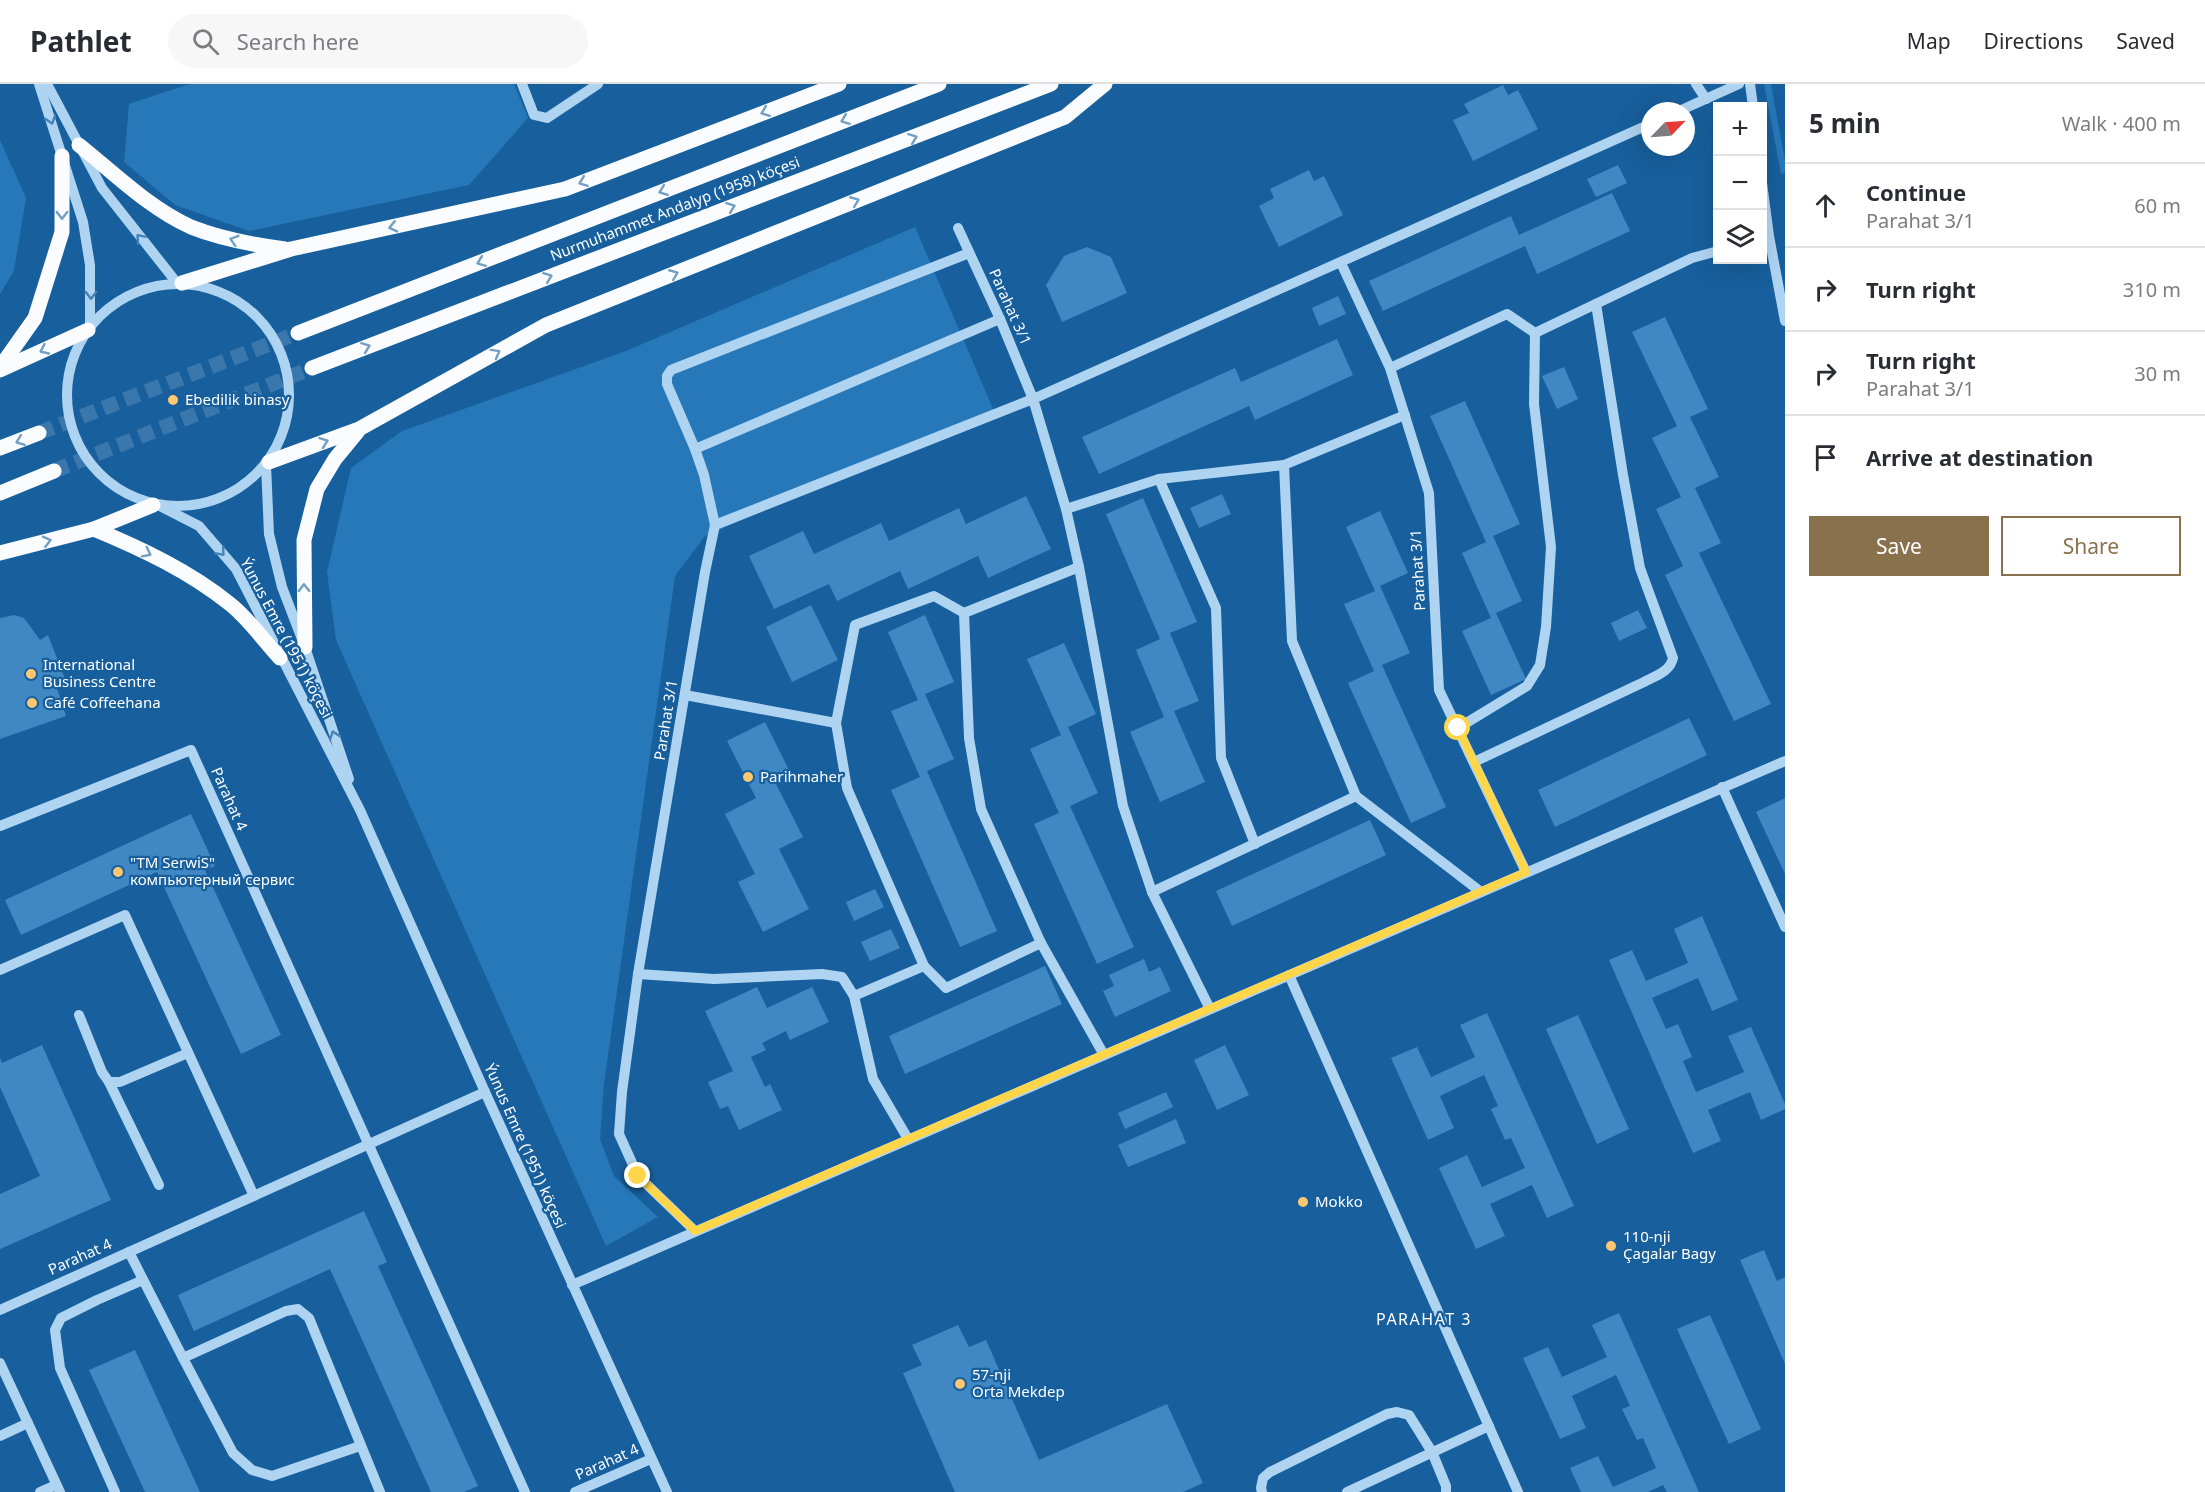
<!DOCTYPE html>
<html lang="en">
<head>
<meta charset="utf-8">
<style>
  body { margin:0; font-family:"Noto Sans",sans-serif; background:#f7f7f7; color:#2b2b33 }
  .controls { position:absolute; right:18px; top:18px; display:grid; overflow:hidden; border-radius:0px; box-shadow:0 6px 24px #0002 }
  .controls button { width:54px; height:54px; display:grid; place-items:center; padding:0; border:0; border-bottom:2px solid #e1e1e2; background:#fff; color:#2b2b33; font:30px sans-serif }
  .compass { position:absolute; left:1641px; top:18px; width:54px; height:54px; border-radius:50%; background:#fff; box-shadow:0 6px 24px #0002; rotate:65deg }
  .stop { position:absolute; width:18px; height:18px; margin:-14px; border:4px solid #ffd54a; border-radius:50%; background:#fff }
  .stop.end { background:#ffd54a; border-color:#fff; box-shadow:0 2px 6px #0008 }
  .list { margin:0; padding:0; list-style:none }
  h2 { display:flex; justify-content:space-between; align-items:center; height:78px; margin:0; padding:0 24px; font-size:26px }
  h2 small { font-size:20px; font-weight:400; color:#7c7c81 }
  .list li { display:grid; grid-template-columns:39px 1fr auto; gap:18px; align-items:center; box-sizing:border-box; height:84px; padding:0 24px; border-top:2px solid #e1e1e2 }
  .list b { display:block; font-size:22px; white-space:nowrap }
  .list p { margin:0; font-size:20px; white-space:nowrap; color:#7c7c81 }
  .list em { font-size:20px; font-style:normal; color:#7c7c81 }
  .actions { display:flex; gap:12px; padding:18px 24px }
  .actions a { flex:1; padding:14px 0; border:2px solid #8a714e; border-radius:0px; text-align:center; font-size:21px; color:#8a714e }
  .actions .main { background:#8a714e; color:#fff }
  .icon { flex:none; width:33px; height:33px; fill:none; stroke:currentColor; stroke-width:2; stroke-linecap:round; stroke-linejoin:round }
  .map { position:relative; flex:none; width:1785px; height:1408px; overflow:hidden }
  header { display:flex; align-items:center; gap:36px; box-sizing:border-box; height:84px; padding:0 30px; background:#fff; border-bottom:2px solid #e1e1e2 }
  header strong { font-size:28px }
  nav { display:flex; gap:33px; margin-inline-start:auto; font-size:21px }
  .search { width:420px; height:54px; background:#f7f7f7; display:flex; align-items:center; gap:15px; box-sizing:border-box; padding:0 21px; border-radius:33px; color:#7c7c81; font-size:22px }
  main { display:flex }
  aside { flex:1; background:#fff }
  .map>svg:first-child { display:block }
</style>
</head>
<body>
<header>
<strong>Pathlet</strong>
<div class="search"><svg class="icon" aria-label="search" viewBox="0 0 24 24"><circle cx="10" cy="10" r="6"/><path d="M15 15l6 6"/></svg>Search here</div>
<nav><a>Map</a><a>Directions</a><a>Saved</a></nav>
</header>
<main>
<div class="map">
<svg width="1785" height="1408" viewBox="0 0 1785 1408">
  <rect width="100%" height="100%" fill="#175f9d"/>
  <g fill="#2778b9">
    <path d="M189,0H514L528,34L469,101L249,147L175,121L124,78L129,20Z"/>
    <path d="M1764,0H1771L1785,77V89L1781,90Z"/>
    <path d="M0,56L26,114L14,187L0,210Z"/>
    <path d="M915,143L994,327L705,452L675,492L604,1000L600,1055L614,1092L658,1133L606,1162L336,556L327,488L351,384L402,347L626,267Z"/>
  </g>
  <g fill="#4088c3">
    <path d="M1503,1L1508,11L1518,6L1538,45L1473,77L1453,36L1469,29L1464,20Z"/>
    <path d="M1618,81L1627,99L1596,113L1587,95Z"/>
    <path d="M1309,86L1314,97L1324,92L1343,131L1279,163L1259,122L1274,114L1270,105Z"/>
    <path d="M1612,109L1630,147L1537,190L1525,162L1383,227L1369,197L1511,132L1519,151Z"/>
    <path d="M1087,163L1111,173L1127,209L1062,238L1046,201L1064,172Z"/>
    <path d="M1338,212L1346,230L1319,242L1312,224Z"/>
    <path d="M1665,233L1708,325L1690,333L1719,393L1695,404L1721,459L1699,469L1771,620L1734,637L1665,491L1683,482L1656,425L1681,413L1652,354L1677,342L1632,248Z"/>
    <path d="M1337,255L1353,291L1255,336L1249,322L1099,390L1082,353L1235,284L1241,298Z"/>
    <path d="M1564,283L1578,315L1557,325L1542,292Z"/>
    <path d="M1465,317L1520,440L1493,452L1522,517L1496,529L1526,595L1491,611L1462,547L1491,534L1462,469L1486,458L1430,332Z"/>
    <path d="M1222,410L1231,430L1199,444L1190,424Z"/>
    <path d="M1026,412L1051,465L988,494L978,472L908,505L900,487L837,517L829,500L774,525L749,472L803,447L814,470L881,439L889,457L959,424L966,440Z"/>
    <path d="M1143,414L1197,538L1170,549L1199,617L1174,627L1205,698L1160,718L1130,648L1164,633L1136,566L1160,555L1106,430Z"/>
    <path d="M1380,427L1408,489L1380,502L1410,569L1382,581L1446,723L1411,739L1348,599L1374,587L1344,520L1375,507L1346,443Z"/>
    <path d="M811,521L838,576L792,598L766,543Z"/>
    <path d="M1638,526L1647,544L1619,557L1611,539Z"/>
    <path d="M14,531L24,534L40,556L48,551L65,595L55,598L66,632L0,655V534Z"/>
    <path d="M925,531L954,598L925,610L954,675L927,687L997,847L960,863L891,706L920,693L891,627L918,616L888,548Z"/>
    <path d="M1064,559L1096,630L1068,643L1098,709L1070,722L1134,863L1097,880L1034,740L1059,729L1030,665L1061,651L1027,575Z"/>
    <path d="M1689,634L1707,671L1555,743L1538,706Z"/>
    <path d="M765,638L790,688L774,696L803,753L779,765L809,825L763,848L738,798L755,790L725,730L756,714L727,657Z"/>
    <path d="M1785,714V790L1756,728Z"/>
    <path d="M191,730L215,782L205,786L281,951L241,970L157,788L21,851L5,816Z"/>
    <path d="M1370,736L1386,771L1232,842L1216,807Z"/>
    <path d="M875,805L884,823L854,837L846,818Z"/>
    <path d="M1702,832L1738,916L1712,927L1698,894L1652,914L1666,945L1678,940L1692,973L1683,977L1696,1008L1744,988L1728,952L1751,943L1785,1020V1025L1761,1036L1750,1008L1708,1026L1721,1057L1693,1069L1609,876L1632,866L1646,897L1688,879L1674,845Z"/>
    <path d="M891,845L900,864L870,877L861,858Z"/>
    <path d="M1144,875L1149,888L1160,883L1171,907L1115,933L1103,907L1114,902L1109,891Z"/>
    <path d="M1045,882L1062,920L905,990L889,952Z"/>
    <path d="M757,903L767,924L812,903L829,938L790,956L786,947L762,959L766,966L751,973L765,1003L770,1000L782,1026L739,1046L728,1022L720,1025L708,998L733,987L705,927Z"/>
    <path d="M1487,929L1574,1122L1547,1134L1532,1101L1490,1120L1505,1152L1476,1165L1439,1084L1467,1071L1482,1103L1525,1084L1511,1054L1505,1056L1491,1025L1498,1022L1484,991L1440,1012L1454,1044L1428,1056L1391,974L1417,963L1431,993L1475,973L1460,941Z"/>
    <path d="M1578,931L1629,1045L1597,1060L1546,945Z"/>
    <path d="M42,961L111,1116L0,1165V1110L40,1092L0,1003V974L2,979Z"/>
    <path d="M1225,961L1249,1011L1217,1026L1194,976Z"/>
    <path d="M1166,1008L1173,1023L1125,1045L1118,1029Z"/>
    <path d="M1176,1035L1186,1059L1128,1083L1118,1061Z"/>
    <path d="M364,1127L387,1178L378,1182L478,1402L464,1408H431L330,1185L194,1247L178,1211Z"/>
    <path d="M1764,1166L1777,1197L1785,1193V1280L1740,1176Z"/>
    <path d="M1619,1229L1699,1408H1667L1663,1401L1648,1408H1581L1570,1384L1598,1372L1613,1403L1656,1384L1643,1354L1637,1356L1622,1325L1630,1322L1616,1291L1572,1312L1586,1344L1560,1355L1523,1274L1548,1263L1562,1293L1607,1273L1592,1241Z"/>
    <path d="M1710,1231L1761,1345L1729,1360L1677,1245Z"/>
    <path d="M958,1241L969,1263L986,1256L1039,1376L1167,1320L1203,1399L1183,1408H955L903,1289L922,1281L912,1261Z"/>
    <path d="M135,1266L200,1408H145L89,1286Z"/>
  </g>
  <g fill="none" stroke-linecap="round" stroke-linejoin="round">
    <g stroke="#3a77ac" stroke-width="15" stroke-dasharray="15 8" stroke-linecap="butt">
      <path d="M39,349L298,249"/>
      <path d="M54,387L312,284"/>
    </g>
    <g stroke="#afd4f2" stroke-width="10">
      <path d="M39,0L83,138L90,181V242"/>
      <path d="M47,0L102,104L177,199"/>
      <path d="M522,0L534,31L547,34L598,0"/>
      <path d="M1696,0L1706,15"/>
      <path d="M1750,0L1753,22"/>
      <path d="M1679,27L1739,0"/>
      <path d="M1762,99L1769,152L1785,237"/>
      <path d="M958,144L1000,235L1033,315L1066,425L1079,483L1123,722L1152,808L1210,925"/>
      <path d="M1341,179L1390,284L1429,409L1439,606L1526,788"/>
      <circle cx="178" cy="311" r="111"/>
      <path d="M1390,284L1507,230L1535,249L1692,174L1718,167"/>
      <path d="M695,365L667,300V292L671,286L969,169"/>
      <path d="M266,381L269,450L282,503L305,563L349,695"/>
      <path d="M1284,381L1292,557L1356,712"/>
      <path d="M1159,395L1216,524L1221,674L1255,760"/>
      <path d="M158,421L199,442L236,485L360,726L485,1008L667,1408"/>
      <path d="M1066,425L1159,395L1284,381L1405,331"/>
      <path d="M715,441L704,391L695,365L1000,235"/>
      <path d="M964,529L969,654L981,725L1041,859L1104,971"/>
      <path d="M685,611L836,639"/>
      <path d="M1458,644L1527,602L1540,581L1546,543L1551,463L1534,320L1535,249"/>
      <path d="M1474,678L1644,598C1655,592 1670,588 1673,574L1640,484L1623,391L1596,220"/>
      <path d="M1722,703L1785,843"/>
      <path d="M0,742L191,666L525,1408"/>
      <path d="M1152,808L1356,712L1481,808"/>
      <path d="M924,882L946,904L1041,859"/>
      <path d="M0,886L125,831L254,1112"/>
      <path d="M638,890L714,895L822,890L842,893L854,912"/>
      <path d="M1289,891L1518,1408"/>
      <path d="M79,931L102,988L109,998H120L188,969"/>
      <path d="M109,998L159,1101"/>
      <path d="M908,1055L873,995L854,912L924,882L847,704L836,639L855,541L934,512L964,529L1079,483"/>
      <path d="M695,1147L638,1092L619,1050L622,1008L638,890L705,488L715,441L1033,315L1650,40"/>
      <path d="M129,1168L183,1274L286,1227L298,1225L309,1234L380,1408"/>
      <path d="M572,1201L1785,677"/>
      <path d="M0,1226L485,1008"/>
      <path d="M183,1274L233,1369L252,1386L272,1392L360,1362"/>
      <path d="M0,1279L60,1408"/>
      <path d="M0,1352L28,1339"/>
      <path d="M40,1408L56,1401"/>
      <path d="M115,1408L60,1284L55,1246L61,1234L97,1216L143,1196"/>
      <path d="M575,1408L651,1375"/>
      <path d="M1262,1408L1261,1404L1263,1394L1270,1388L1387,1330L1397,1328L1409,1331L1432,1368L1446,1402V1408"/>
      <path d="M1347,1408L1489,1342"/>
    </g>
    <g stroke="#fafcff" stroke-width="15">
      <path d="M79,61C114,89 149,124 191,143C221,155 254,161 285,165"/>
      <path d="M182,199L291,165L565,105L839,0"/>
      <path d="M298,249L939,0"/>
      <path d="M0,279L6,275L35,234L62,148V72"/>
      <path d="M312,284L1051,0"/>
      <path d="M0,286L88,246"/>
      <path d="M0,364L39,349"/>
      <path d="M269,378L359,345L546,241L1065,33L1105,0"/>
      <path d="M0,409L54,387"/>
      <path d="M94,445C142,465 189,487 230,520C249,535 264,557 280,574"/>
      <path d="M0,469L94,445L153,421"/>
      <path d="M305,563L304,456L317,405L335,375L358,347"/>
    </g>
  </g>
  <defs><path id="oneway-chevron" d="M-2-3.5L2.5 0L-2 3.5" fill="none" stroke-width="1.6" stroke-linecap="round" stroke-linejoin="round" transform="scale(1.5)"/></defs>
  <g stroke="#729ec4">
    <use href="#oneway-chevron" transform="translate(765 28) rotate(159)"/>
    <use href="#oneway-chevron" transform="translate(845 36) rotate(159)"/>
    <use href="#oneway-chevron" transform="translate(913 54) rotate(-21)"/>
    <use href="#oneway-chevron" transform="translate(583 98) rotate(159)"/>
    <use href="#oneway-chevron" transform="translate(663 107) rotate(159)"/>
    <use href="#oneway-chevron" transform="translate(855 117) rotate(-22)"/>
    <use href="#oneway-chevron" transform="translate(731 123) rotate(-21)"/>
    <use href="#oneway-chevron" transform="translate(62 131) rotate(90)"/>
    <use href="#oneway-chevron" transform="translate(393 143) rotate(167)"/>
    <use href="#oneway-chevron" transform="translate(234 156) rotate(-163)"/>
    <use href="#oneway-chevron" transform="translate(481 178) rotate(159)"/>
    <use href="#oneway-chevron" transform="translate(674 190) rotate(-22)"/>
    <use href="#oneway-chevron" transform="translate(548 193) rotate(-21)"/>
    <use href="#oneway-chevron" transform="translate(366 263) rotate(-21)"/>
    <use href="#oneway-chevron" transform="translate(44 266) rotate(155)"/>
    <use href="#oneway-chevron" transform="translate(496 269) rotate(-29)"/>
    <use href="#oneway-chevron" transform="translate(20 357) rotate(159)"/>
    <use href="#oneway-chevron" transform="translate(324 358) rotate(-20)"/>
    <use href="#oneway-chevron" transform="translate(47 457) rotate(-14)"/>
    <use href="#oneway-chevron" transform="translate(147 469) rotate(27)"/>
    <use href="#oneway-chevron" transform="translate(304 504) rotate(-91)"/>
  </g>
  <g stroke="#4582b6">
    <use href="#oneway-chevron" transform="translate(51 36) rotate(72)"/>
    <use href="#oneway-chevron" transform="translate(140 154) rotate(-131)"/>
    <use href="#oneway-chevron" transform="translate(91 211) rotate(90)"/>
    <use href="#oneway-chevron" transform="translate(221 468) rotate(50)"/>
    <use href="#oneway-chevron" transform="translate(334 651) rotate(-109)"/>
  </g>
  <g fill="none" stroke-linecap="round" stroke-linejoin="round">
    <path stroke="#ffd54a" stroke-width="8" d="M638,1092L695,1147L1526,788L1458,644"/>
  </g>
  <g fill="#ffc770" stroke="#175f9d" stroke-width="2">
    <circle cx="173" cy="316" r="6"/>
    <circle cx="31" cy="590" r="6"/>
    <circle cx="32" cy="619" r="6"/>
    <circle cx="748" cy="693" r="6"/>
    <circle cx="118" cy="788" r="6"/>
    <circle cx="1303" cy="1118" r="6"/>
    <circle cx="1611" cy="1162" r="6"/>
    <circle cx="960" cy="1300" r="6"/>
  </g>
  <g text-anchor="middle" stroke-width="4.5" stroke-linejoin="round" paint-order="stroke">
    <g font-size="15" fill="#fff" stroke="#175f9d">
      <text transform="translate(675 125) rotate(-21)" y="5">Nurmuhammet Andalyp (1958) köçesi</text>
      <text transform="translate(1010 223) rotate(66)" y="5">Parahat 3/1</text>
      <text transform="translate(1418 486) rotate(-93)" y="5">Parahat 3/1</text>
      <text transform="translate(286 554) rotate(62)" y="5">Ýunus Emre (1951) köçesi</text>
      <text transform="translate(666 636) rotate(-81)" y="5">Parahat 3/1</text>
      <text transform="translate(229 715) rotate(66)" y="5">Parahat 4</text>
      <text transform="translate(525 1062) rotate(66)" y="5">Ýunus Emre (1951) köçesi</text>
      <text transform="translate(80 1173) rotate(-24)" y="5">Parahat 4</text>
      <text transform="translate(607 1378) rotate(-24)" y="5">Parahat 4</text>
    </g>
    <g font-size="15" fill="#fff" stroke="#175f9d" text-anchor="start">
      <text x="185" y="321">Ebedilik binasy</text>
      <text x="43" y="586">International<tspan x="43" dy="17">Business Centre</tspan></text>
      <text x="44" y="624">Café Coffeehana</text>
      <text x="760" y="698">Parihmaher</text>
      <text x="130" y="784">"TM SerwiS"<tspan x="130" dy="17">компьютерный сервис</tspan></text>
      <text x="1315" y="1123">Mokko</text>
      <text x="1623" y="1158">110-nji<tspan x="1623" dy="17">Çagalar Bagy</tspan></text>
      <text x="972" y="1296">57-nji<tspan x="972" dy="17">Orta Mekdep</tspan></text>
    </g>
    <g font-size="16" letter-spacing="1.5" fill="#fff" stroke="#175f9d">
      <text x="1424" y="1241">PARAHAT 3</text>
    </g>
  </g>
</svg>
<div class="controls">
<button>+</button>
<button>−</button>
<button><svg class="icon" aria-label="layers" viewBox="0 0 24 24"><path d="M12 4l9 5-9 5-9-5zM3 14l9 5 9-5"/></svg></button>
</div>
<svg class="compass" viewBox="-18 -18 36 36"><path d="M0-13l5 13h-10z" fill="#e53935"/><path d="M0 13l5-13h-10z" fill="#7c7c81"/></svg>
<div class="stop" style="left:1458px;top:644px"></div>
<div class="stop end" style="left:638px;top:1092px"></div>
</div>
<aside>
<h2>5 min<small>Walk · 400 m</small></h2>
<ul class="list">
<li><svg class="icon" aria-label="ahead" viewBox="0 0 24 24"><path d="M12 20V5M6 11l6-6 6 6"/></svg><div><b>Continue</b><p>Parahat 3/1</p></div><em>60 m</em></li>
<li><svg class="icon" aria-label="right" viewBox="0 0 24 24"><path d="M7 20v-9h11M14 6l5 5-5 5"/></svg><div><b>Turn right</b></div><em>310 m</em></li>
<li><svg class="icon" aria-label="right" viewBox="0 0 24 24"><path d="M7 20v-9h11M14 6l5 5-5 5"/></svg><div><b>Turn right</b><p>Parahat 3/1</p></div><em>30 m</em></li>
<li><svg class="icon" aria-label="arrive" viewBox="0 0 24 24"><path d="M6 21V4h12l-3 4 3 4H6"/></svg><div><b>Arrive at destination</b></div></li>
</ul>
<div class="actions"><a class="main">Save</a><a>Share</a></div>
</aside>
</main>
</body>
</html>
